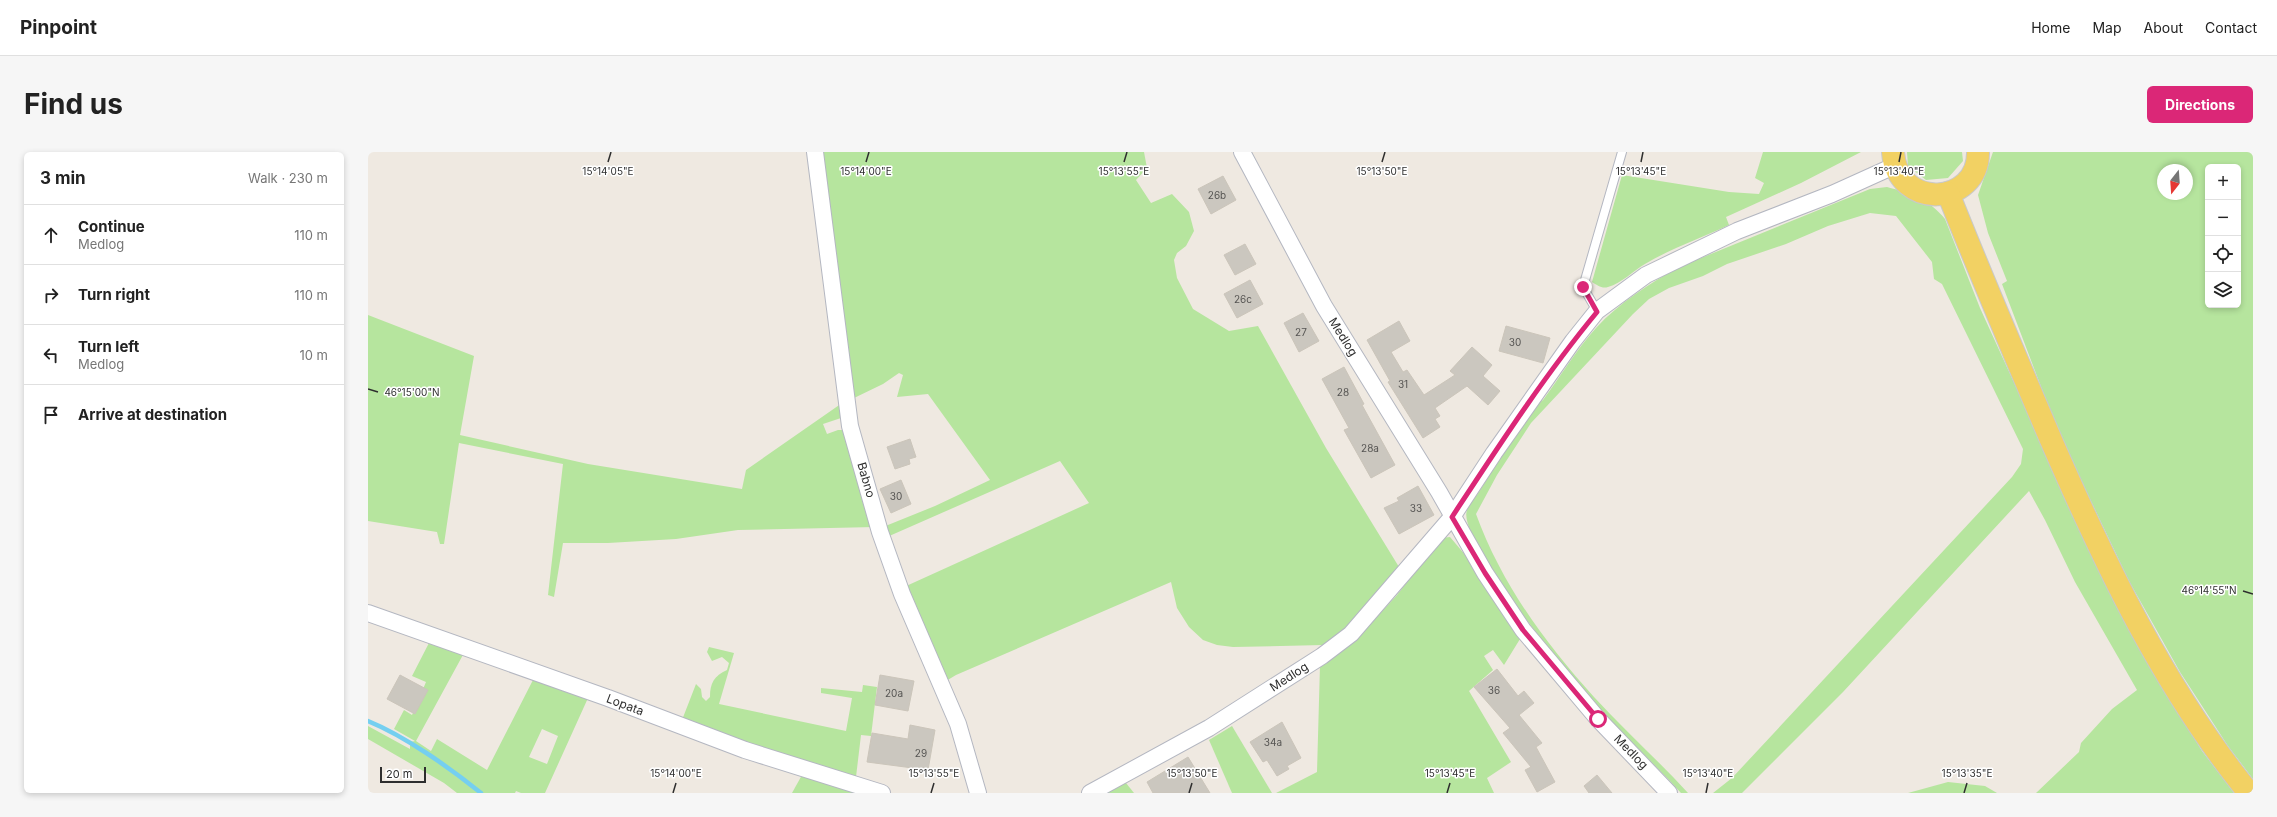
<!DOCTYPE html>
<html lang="en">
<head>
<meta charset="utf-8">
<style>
  body { margin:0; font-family:Inter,sans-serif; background:#f6f6f6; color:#222 }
  .controls { position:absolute; right:12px; top:12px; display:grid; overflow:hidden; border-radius:6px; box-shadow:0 2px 6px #0003 }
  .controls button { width:36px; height:36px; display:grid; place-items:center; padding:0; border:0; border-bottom:1px solid #e0e0e0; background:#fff; color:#222; font:20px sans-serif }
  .compass { position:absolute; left:1789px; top:12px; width:36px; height:36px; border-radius:50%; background:#fff; box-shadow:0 2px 6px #0003; rotate:197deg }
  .scale { position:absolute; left:12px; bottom:10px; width:46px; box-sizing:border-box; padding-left:4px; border:2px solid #2e2e2e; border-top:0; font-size:11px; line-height:14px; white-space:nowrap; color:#2e2e2e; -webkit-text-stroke:3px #fff; paint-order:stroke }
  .stop { position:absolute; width:12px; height:12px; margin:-9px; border:3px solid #db2777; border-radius:50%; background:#fff }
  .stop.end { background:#db2777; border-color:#fff; box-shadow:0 1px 4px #0008 }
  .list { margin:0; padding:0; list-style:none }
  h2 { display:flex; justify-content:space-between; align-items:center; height:52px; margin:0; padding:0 16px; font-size:17px }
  h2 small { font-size:13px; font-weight:400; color:#767676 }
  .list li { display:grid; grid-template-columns:26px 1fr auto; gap:12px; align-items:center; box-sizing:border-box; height:60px; padding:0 16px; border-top:1px solid #e0e0e0 }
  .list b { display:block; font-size:15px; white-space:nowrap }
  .list p { margin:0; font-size:13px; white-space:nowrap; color:#767676 }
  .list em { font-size:13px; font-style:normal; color:#767676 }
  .icon { flex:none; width:22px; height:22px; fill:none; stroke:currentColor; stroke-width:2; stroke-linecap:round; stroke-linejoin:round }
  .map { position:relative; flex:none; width:1885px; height:641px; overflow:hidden; border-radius:6px }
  header { display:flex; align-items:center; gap:24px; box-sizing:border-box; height:56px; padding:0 20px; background:#fff; border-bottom:1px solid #e0e0e0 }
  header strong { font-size:19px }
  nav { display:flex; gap:22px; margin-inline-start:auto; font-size:14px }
  .intro { display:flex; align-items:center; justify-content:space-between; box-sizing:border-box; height:96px; padding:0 24px }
  h1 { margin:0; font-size:28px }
  .button { padding:10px 18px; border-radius:6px; background:#db2777; color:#fff; font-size:14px; font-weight:700 }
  main { display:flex; gap:24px; padding:0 24px }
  aside { flex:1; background:#fff; border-radius:6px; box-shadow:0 2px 6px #0003 }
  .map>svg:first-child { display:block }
</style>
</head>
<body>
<header>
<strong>Pinpoint</strong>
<nav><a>Home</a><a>Map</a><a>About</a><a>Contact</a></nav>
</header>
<div class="intro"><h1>Find us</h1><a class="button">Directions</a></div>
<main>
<aside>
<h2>3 min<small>Walk · 230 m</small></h2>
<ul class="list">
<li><svg class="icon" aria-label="ahead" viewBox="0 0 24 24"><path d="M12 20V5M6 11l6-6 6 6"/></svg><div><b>Continue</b><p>Medlog</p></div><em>110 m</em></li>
<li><svg class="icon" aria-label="right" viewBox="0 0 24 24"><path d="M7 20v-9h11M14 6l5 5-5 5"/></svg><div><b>Turn right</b></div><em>110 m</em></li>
<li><svg class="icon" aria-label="left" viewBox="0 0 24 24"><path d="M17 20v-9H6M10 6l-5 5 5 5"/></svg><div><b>Turn left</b><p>Medlog</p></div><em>10 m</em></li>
<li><svg class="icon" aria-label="arrive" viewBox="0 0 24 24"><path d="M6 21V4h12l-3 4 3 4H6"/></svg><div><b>Arrive at destination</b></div></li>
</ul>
</aside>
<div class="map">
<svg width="1885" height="641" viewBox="0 0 1885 641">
  <rect width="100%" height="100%" fill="#efe9e1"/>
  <g fill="#b6e59e" fill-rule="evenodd">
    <path d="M450,0H776L779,16L768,28L783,51L804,42L821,60L826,79L818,94L809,101L806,108L809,126L825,157L861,179L890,174L958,296L1031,415L986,473L955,493L865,495L849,493L835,488L821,475L809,456L803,430L588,523L578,529L536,435L721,351L692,309L519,385L515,375L567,354L622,328L560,242L529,245L535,223L531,221L515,232L484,247Z"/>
    <path d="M1395,0H1493L1433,31L1358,65L1361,73C1333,86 1304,96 1277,112C1265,119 1254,131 1240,135C1234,137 1229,133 1224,130L1254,23L1361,40L1391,42L1396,31L1387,26Z"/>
    <path d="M1539,0H1594L1595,9L1580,26L1558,28L1540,14Z"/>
    <path d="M1625,0H1885V627L1860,594L1812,520L1761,429L1691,282L1634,132L1639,129L1620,81L1610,43ZM1840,15H1870V153H1840ZM1795,18H1819V42H1795Z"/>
    <path d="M1519,35C1542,41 1562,48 1577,67L1612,156L1747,452L1783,516L1834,599L1866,641H1668L1711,600L1713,591L1744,557L1769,538L1707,430L1677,368L1661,339L1475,540L1374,641H1345L1364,626L1644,325L1653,312L1655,297L1574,132L1566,127L1564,110L1528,64L1502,61L1460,74L1418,92L1359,112L1335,124L1301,136L1281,147L1265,162L1163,271L1129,323L1108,362C1133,431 1177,491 1226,545C1256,578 1290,608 1320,641H1313C1284,609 1252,580 1223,548C1200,522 1088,386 1099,358C1101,351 1107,346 1111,340C1129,310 1149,281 1169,252L1175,248C1192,225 1208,198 1228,176C1252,150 1281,132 1311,115L1502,37Z"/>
    <path d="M0,163L106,204L92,283L220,312L374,337L378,318L477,249L473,266L455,272L459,282L470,278H478L507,375L370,378L308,387L240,391H195L186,445L180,443L195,312L91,291L76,392H72L69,380L0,369Z"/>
    <path d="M1082,385L1104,411L1152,487L1136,513L1125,498L1116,504L1125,518L1101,539L1143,610L1119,626L1126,641H908L949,620L952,513L996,479L1029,443L1073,386Z"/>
    <path d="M62,489L96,501L48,589L63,599L69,587L119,618L166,526L220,546L177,641H153L148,639L147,641H89L76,631L0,587V574L42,597V590L47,589L26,577L36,558L44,563L58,530L44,524ZM174,577L190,584L179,612L161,605Z"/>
    <path d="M341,495L366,501L351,552L478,579L484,546L453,541V536L494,540L495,533L509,535L503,584L493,583L488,625L361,586L314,568L328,532L333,537L334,545L338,549L342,545C342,531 346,524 359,518L361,511L354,505L344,509L339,500Z"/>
    <path d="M864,574L904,641H864L841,588Z"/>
    <path d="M434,623L488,641H424Z"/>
    <path d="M1580,630L1617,634L1629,641H1540Z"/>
    <path d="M758,631L766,641H737Z"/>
  </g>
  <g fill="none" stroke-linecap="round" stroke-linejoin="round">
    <path stroke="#75cff0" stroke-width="4.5" d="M0,569C37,584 82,616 113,641"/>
  </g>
  <g fill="#cbc7bf" stroke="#cbc5ba">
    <path d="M855,24L868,48L843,62L830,37Z"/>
    <path d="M877,92L888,112L867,123L856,103Z"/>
    <path d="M882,128L895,152L869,166L856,142Z"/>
    <path d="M935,161L951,189L931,200L916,171Z"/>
    <path d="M1031,169L1042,189L1023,200L1035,220L1039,218L1056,243L1087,223L1082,219L1104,195L1124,213L1115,224L1132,239L1120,253L1099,234L1067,256L1072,264L1067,267L1072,275L1055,286L1020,230L1022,229L999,188Z"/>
    <path d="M1138,174L1182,186L1175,211L1131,199Z"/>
    <path d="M976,215L996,252L994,253L1027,313L1003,326L976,278L981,276L954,227Z"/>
    <path d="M542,287L548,305L541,307L542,312L527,317L519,295Z"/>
    <path d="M533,328L543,352L523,361L512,337Z"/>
    <path d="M1050,334L1066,363L1031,382L1016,356L1031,349L1029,346Z"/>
    <path d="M1129,517L1150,544L1156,539L1166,551L1151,563L1174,591L1168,595L1187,630L1169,640L1157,618L1163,615L1135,581L1142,576L1106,535Z"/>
    <path d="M32,523L60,538L47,562L19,547Z"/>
    <path d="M512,523L546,529L540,559L507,553Z"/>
    <path d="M914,570L933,606L919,614L921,617L909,624L899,608L895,610L882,590Z"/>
    <path d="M542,573L567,578L560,618L499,610L504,581L540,587Z"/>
    <path d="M820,605L842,641H785L779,630Z"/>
    <path d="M1229,623L1244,641H1221L1216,634Z"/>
  </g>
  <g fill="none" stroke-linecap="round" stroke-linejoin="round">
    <g stroke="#b4b7c1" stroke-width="10">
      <path id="service" d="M1229,159L1215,135L1254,0"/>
    </g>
    <g stroke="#b4b7c1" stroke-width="18">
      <g id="minor">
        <path d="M447,0L482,274L512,380L534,442L590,572L610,641"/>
        <path d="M874,0L956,154L1071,340L1117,421L1155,478L1230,567L1301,641"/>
        <path d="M0,461L240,546L377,598L514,641"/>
        <path d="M722,641L841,576L954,504L983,482L1084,365L1126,301L1205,189L1229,159L1278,123L1369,79L1464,42L1526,14"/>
      </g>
    </g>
    <g stroke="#c9c9c9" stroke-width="24">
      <g id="primary">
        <path d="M1525,0C1529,59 1611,54 1610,0"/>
        <path d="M1580,41C1613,124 1648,206 1683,288C1737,412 1795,535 1881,641"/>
      </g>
    </g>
    <use href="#service" stroke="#fff" stroke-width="8"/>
    <use href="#minor" stroke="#fff" stroke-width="16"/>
    <use href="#primary" stroke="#f2d163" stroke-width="22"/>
  </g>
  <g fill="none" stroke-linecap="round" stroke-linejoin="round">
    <path stroke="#db2777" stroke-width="5" d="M1215,135L1229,160C1176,224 1130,295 1084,365L1117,421L1155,478L1230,567"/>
  </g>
  <path fill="none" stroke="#2e2e2e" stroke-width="1.5" d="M240,10L243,0M498,10L501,0M756,10L759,0M1014,10L1017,0M1273,10L1275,0M1531,10L1533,0M0,237L10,240M1875,439L1885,442M305,641L308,631M563,641L566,631M821,641L824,631M1079,641L1082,631M1338,641L1340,631M1596,641L1599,631"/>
  <g text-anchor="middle" stroke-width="3" stroke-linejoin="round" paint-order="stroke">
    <g font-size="10" fill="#555452">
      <text x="849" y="47">26b</text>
      <text x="875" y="151">26c</text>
      <text x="933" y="184">27</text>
      <text x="1147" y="194">30</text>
      <text x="1035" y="236">31</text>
      <text x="975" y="244">28</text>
      <text x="1002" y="300">28a</text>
      <text x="528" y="348">30</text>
      <text x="1048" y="360">33</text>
      <text x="1126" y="542">36</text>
      <text x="526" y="545">20a</text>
      <text x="905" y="594">34a</text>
      <text x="553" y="605">29</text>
    </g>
    <g font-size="12" fill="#2e2e2e" stroke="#fff">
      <text transform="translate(975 185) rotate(58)" y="4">Medlog</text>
      <text transform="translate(498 328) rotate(74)" y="4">Babno</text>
      <text transform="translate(921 525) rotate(-33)" y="4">Medlog</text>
      <text transform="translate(257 553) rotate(21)" y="4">Lopata</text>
      <text transform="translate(1263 600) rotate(46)" y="4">Medlog</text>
    </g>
  </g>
  <g font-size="10" text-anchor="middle" fill="#2e2e2e" stroke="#fff" stroke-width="3" stroke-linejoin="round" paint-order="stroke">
    <text x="240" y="23">15°14'05"E</text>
    <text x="498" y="23">15°14'00"E</text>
    <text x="756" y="23">15°13'55"E</text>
    <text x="1014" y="23">15°13'50"E</text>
    <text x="1273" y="23">15°13'45"E</text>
    <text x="1531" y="23">15°13'40"E</text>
    <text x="44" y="244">46°15'00"N</text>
    <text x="1841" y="442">46°14'55"N</text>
    <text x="308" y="625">15°14'00"E</text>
    <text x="566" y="625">15°13'55"E</text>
    <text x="824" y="625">15°13'50"E</text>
    <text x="1082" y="625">15°13'45"E</text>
    <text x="1340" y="625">15°13'40"E</text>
    <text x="1599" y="625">15°13'35"E</text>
  </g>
</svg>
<div class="controls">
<button>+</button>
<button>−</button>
<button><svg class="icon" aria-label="locate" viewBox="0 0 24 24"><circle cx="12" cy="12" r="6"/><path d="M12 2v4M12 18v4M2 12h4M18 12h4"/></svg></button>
<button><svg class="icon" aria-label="layers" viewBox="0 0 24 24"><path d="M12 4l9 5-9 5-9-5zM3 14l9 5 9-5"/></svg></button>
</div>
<svg class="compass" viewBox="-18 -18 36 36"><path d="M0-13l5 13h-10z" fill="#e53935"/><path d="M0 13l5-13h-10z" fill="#767676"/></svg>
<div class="scale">20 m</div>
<div class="stop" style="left:1230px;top:567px"></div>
<div class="stop end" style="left:1215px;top:135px"></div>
</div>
</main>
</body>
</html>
